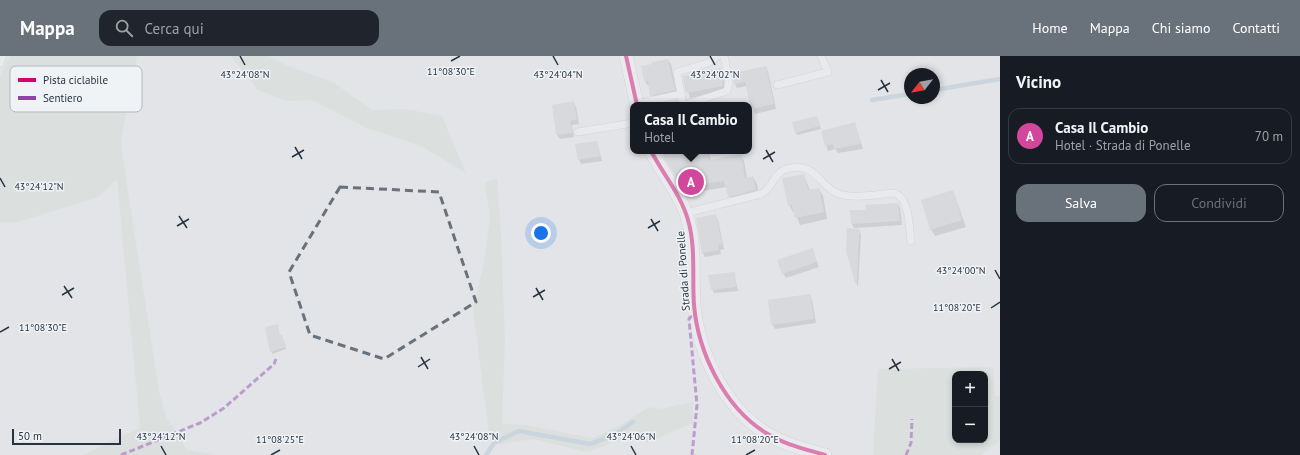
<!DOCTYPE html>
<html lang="it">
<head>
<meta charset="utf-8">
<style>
  body { margin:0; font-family:"PT Sans",sans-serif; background:#20242c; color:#f1f3f6 }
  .controls { position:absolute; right:12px; bottom:12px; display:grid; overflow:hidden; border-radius:8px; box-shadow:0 2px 6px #0003 }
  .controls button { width:36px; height:36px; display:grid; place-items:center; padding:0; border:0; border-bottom:1px solid #363941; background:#171b24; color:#f1f3f6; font:20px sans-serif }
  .compass { position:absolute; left:904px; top:12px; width:36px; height:36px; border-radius:50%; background:#171b24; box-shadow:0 2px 6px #0003; rotate:239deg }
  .scale { position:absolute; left:12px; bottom:10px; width:109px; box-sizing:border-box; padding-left:4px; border:2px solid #283341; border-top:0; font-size:11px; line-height:14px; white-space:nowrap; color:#283341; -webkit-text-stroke:3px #eff3f6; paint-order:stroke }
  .you { position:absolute; left:541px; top:177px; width:14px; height:14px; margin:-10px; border:3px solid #fff; border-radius:50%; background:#1a73e8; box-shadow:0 0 0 6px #1a73e833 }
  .badge { display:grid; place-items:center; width:26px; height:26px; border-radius:50%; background:#69717b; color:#fff; font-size:13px; font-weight:700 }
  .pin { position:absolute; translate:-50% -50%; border:2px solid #fff; box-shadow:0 1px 4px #0006 }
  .popup { position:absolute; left:630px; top:46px; width:122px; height:52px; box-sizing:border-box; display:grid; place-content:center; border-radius:8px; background:#171b24; filter:drop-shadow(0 1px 3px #0005); font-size:13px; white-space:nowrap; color:#9ea1a6 }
  .popup b { font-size:15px; color:#f1f3f6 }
  .popup::after { content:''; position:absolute; left:50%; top:100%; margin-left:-8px; border:8px solid transparent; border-top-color:#171b24 }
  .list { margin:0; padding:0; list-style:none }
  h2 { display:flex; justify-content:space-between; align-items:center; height:52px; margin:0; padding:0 16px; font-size:17px }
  h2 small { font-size:13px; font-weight:400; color:#9ea1a6 }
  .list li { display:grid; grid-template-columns:26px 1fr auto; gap:12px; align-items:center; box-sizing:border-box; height:56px; margin:0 8px 8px; padding:0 8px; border:1px solid #363941; border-radius:12px }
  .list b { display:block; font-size:15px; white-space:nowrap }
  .list p { margin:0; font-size:13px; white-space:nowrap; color:#9ea1a6 }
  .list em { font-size:13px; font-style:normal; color:#9ea1a6 }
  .actions { display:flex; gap:8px; padding:12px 16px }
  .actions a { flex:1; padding:9px 0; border:1px solid #69717b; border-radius:12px; text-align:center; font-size:14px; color:#69717b }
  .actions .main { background:#69717b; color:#fff }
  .icon { flex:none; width:22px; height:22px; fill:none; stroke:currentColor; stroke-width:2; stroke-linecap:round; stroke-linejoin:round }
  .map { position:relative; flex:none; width:1000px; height:399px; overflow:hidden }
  header { display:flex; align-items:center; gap:24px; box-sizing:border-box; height:56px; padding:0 20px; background:#69717b; color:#fff }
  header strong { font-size:19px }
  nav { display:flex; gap:22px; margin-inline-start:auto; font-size:14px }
  .search { width:280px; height:36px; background:#20242c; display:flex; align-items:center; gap:10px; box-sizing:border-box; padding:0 14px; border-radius:12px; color:#9ea1a6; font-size:15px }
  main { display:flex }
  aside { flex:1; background:#171b24 }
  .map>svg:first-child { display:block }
</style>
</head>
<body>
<header>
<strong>Mappa</strong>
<div class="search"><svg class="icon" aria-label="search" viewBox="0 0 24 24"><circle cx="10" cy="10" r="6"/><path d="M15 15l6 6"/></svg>Cerca qui</div>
<nav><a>Home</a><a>Mappa</a><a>Chi siamo</a><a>Contatti</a></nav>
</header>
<main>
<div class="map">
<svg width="1000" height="399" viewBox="0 0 1000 399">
  <rect width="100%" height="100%" fill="#e2e4e7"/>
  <g fill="#d3dbd2" fill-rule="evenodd">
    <path d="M10,0H137L121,84L125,116L159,335L166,360L187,394L218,399H83L140,372L117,123L98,141L18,166H0V20Z"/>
    <path d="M231,0H269L288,10L333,26L372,54L405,53L442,60L466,117L421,90L367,72L312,44L286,45L258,34Z"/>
    <path d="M497,122L501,180L505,285L502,368L527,369L592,382L617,371L649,351L659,353L693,346V367L646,387L634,377L618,385L587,396L533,383L500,388L489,377L473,254L484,206L490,162L485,127Z"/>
    <path d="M993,311L995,339L1000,340V384L981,399H873L878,313ZM955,318H985V384H955Z"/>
  </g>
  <g fill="#0003">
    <path d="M668,4L671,8L677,39L654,44L649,29L648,30L645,25Z"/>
    <path d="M766,11L768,15L776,53L755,58L747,30L737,32L735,28Z"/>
    <path d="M721,13L723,18L725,35L690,42L684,21Z"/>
    <path d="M677,45L679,49H660Z"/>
    <path d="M574,47L576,51L579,68L572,69L574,81L560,83L557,79Z"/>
    <path d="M818,63L821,73L797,79L796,77Z"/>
    <path d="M855,68L863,93L838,97L835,93L828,95L822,76Z"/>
    <path d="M597,86L602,105L581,108L579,103Z"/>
    <path d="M661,95H708L711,104L740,99L744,105L747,122L753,121L757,128L759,141L732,147L727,131L702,135L689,142L665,102L664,96Z"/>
    <path d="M804,119L810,135L819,133L823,140L827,163L800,169L795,156H793L789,149Z"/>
    <path d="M953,135L966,171L935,180L931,173Z"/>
    <path d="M898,148L900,152L902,169L854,172L852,168L851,155H867Z"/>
    <path d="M715,159L718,164L724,193L720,194L721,198L705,201L702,196Z"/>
    <path d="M859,174L861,179L858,231L856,226Z"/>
    <path d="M682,186L685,188V199L682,197Z"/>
    <path d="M812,193L819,211L786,222L783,217Z"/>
    <path d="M734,217L738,235L714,237L712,233Z"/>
    <path d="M810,239L812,244L816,267L775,273L772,268Z"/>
    <path d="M266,272L282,282L286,293L272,298Z"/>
    <path d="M985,341L989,346L985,350Z"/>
  </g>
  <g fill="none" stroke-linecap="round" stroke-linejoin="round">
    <g stroke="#b0c4d3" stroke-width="4.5">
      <path d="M934,34L1000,23"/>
      <path d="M872,44L910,38"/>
      <path d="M486,399L494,387L519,375L590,388L614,379L633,366"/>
    </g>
  </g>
  <g fill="#cacccf">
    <path d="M668,3L675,34L650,40L648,25H644L641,10L652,8V6Z"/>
    <path d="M766,10L774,48L751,53L745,26L734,28L732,17Z"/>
    <path d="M721,12L723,30L687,37L685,34L683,20Z"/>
    <path d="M574,45L577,63L570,65L573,77L556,79L552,49Z"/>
    <path d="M817,60L820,70L795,77L792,66Z"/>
    <path d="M855,66L861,88L834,93L833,88L825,90L821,75Z"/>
    <path d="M597,85L600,100L578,104L575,88Z"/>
    <path d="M662,95H707L710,104L741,98L745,122L753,120L756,134L728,141L724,125L698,129L685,136L664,102Z"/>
    <path d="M804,118L808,134L819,132L824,156L795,162L792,149L788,150L782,122Z"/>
    <path d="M953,134L962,164L930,174L921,144Z"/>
    <path d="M898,147L900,165L851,168L850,154H866L865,149Z"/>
    <path d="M716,158L722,188L718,189L719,194L702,197L696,162Z"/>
    <path d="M847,172L859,173L857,226L855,227L846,195Z"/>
    <path d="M813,192L817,206L782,218L777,204Z"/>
    <path d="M735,216L736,231L711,234L708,219Z"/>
    <path d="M810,238L814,263L771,269L768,244Z"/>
    <path d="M278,268L280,279H282L286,291L270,296L265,271Z"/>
  </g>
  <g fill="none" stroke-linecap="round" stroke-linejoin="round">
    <g stroke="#c0c2c5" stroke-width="8">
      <g id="lane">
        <path d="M0,7L3,0"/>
        <path d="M777,29L828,16L821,0"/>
        <path d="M637,48L681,38"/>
        <path d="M683,49L677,16L708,7L718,0"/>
        <path d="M685,49L727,35L729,26L724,0"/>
        <path d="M578,76L633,67"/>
        <path d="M686,157L761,138C773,133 773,117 786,113C816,104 819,131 839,138C855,143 877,138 894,137C910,142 909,171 911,185"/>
      </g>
    </g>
    <g stroke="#c0c2c5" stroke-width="14">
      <g id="street">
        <path d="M626,0L637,49"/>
        <path d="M651,95C663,118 681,139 688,164C696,191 692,221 694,249C698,296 724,351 766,377C783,388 805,393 825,399"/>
      </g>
    </g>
    <use href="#lane" stroke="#f1f2f3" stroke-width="7"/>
    <use href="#street" stroke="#f1f2f3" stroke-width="13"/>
    <g stroke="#8e44ad" stroke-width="3" stroke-dasharray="6 3" stroke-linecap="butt">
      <path d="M121,399L200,367L224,352L274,308L276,303"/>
      <path d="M692,399L697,349L689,263L695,256"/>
      <path d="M906,399L911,387L912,363"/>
    </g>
    <g stroke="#eff3f6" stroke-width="6">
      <g id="cycleway">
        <path d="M626,0L637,49"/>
        <path d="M651,95C663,118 681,139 688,164C696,191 692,221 694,249C698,296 724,351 766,377C783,388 805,393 825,399"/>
      </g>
    </g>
    <use href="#cycleway" stroke="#d6006c" stroke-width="4"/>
  </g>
  <path d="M0 0H1000V399H0ZM340,131L439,136L476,246L384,303L310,279L289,216Z" fill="#e2e4e7" fill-opacity=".55" fill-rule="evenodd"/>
  <path fill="none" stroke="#69717b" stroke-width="3" stroke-dasharray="8 5" stroke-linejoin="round" d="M340,131L439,136L476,246L384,303L310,279L289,216Z"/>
  <path fill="none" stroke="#283341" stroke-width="1.5" d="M240,0L245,9M553,0L558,9M710,0L715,9M451,5L460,0M881,24L888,36M878,34L890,27M295,91L302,103M766,94L773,106M292,101L304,94M763,103L775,96M0,122L5,131M179,160L187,172M651,163L658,175M177,170L189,163M648,172L660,165M995,214L1000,223M64,230L72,242M536,232L543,244M62,239L74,232M533,241L545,234M991,252L1000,246M0,276L9,271M421,301L428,313M892,303L899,315M418,311L430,303M889,313L901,306M161,390L166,399M474,390L479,399M631,390L636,399M271,399L280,394M746,399L755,394"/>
  <g text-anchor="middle" stroke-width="3" stroke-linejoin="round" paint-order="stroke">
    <g font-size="11" fill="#283341" stroke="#eff3f6">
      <text transform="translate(683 215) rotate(-94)" y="4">Strada di Ponelle</text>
    </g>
  </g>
  <rect x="10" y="10" width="132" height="46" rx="6" fill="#eff3f6" stroke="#b3b9c0" stroke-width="1"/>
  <rect x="18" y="22" width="18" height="4" fill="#d6006c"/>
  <rect x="18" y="40" width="18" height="4" fill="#8e44ad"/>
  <g font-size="11" fill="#283341">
    <text x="43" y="28">Pista ciclabile</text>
    <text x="43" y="46">Sentiero</text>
  </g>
  <g font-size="10" text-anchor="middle" fill="#283341" stroke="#eff3f6" stroke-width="3" stroke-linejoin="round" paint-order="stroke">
    <text x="451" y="19">11°08'30"E</text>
    <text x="245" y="22">43°24'08"N</text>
    <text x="558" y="22">43°24'04"N</text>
    <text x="715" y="22">43°24'02"N</text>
    <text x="39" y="134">43°24'12"N</text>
    <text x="961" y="218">43°24'00"N</text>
    <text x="957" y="255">11°08'20"E</text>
    <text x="43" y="275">11°08'30"E</text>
    <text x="161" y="384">43°24'12"N</text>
    <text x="474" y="384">43°24'08"N</text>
    <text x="631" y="384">43°24'06"N</text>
    <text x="280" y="387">11°08'25"E</text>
    <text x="755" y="387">11°08'20"E</text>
  </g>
</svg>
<div class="controls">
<button>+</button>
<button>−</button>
</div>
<svg class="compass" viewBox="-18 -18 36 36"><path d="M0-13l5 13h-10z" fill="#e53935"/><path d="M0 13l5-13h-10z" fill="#9ea1a6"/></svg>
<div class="scale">50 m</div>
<div class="you"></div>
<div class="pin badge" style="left:691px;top:126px;background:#d1479c">A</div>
<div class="popup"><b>Casa Il Cambio</b>Hotel</div>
</div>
<aside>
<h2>Vicino<small></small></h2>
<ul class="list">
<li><span class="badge" style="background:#d1479c">A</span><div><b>Casa Il Cambio</b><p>Hotel · Strada di Ponelle</p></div><em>70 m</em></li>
</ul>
<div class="actions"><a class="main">Salva</a><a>Condividi</a></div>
</aside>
</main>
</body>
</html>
